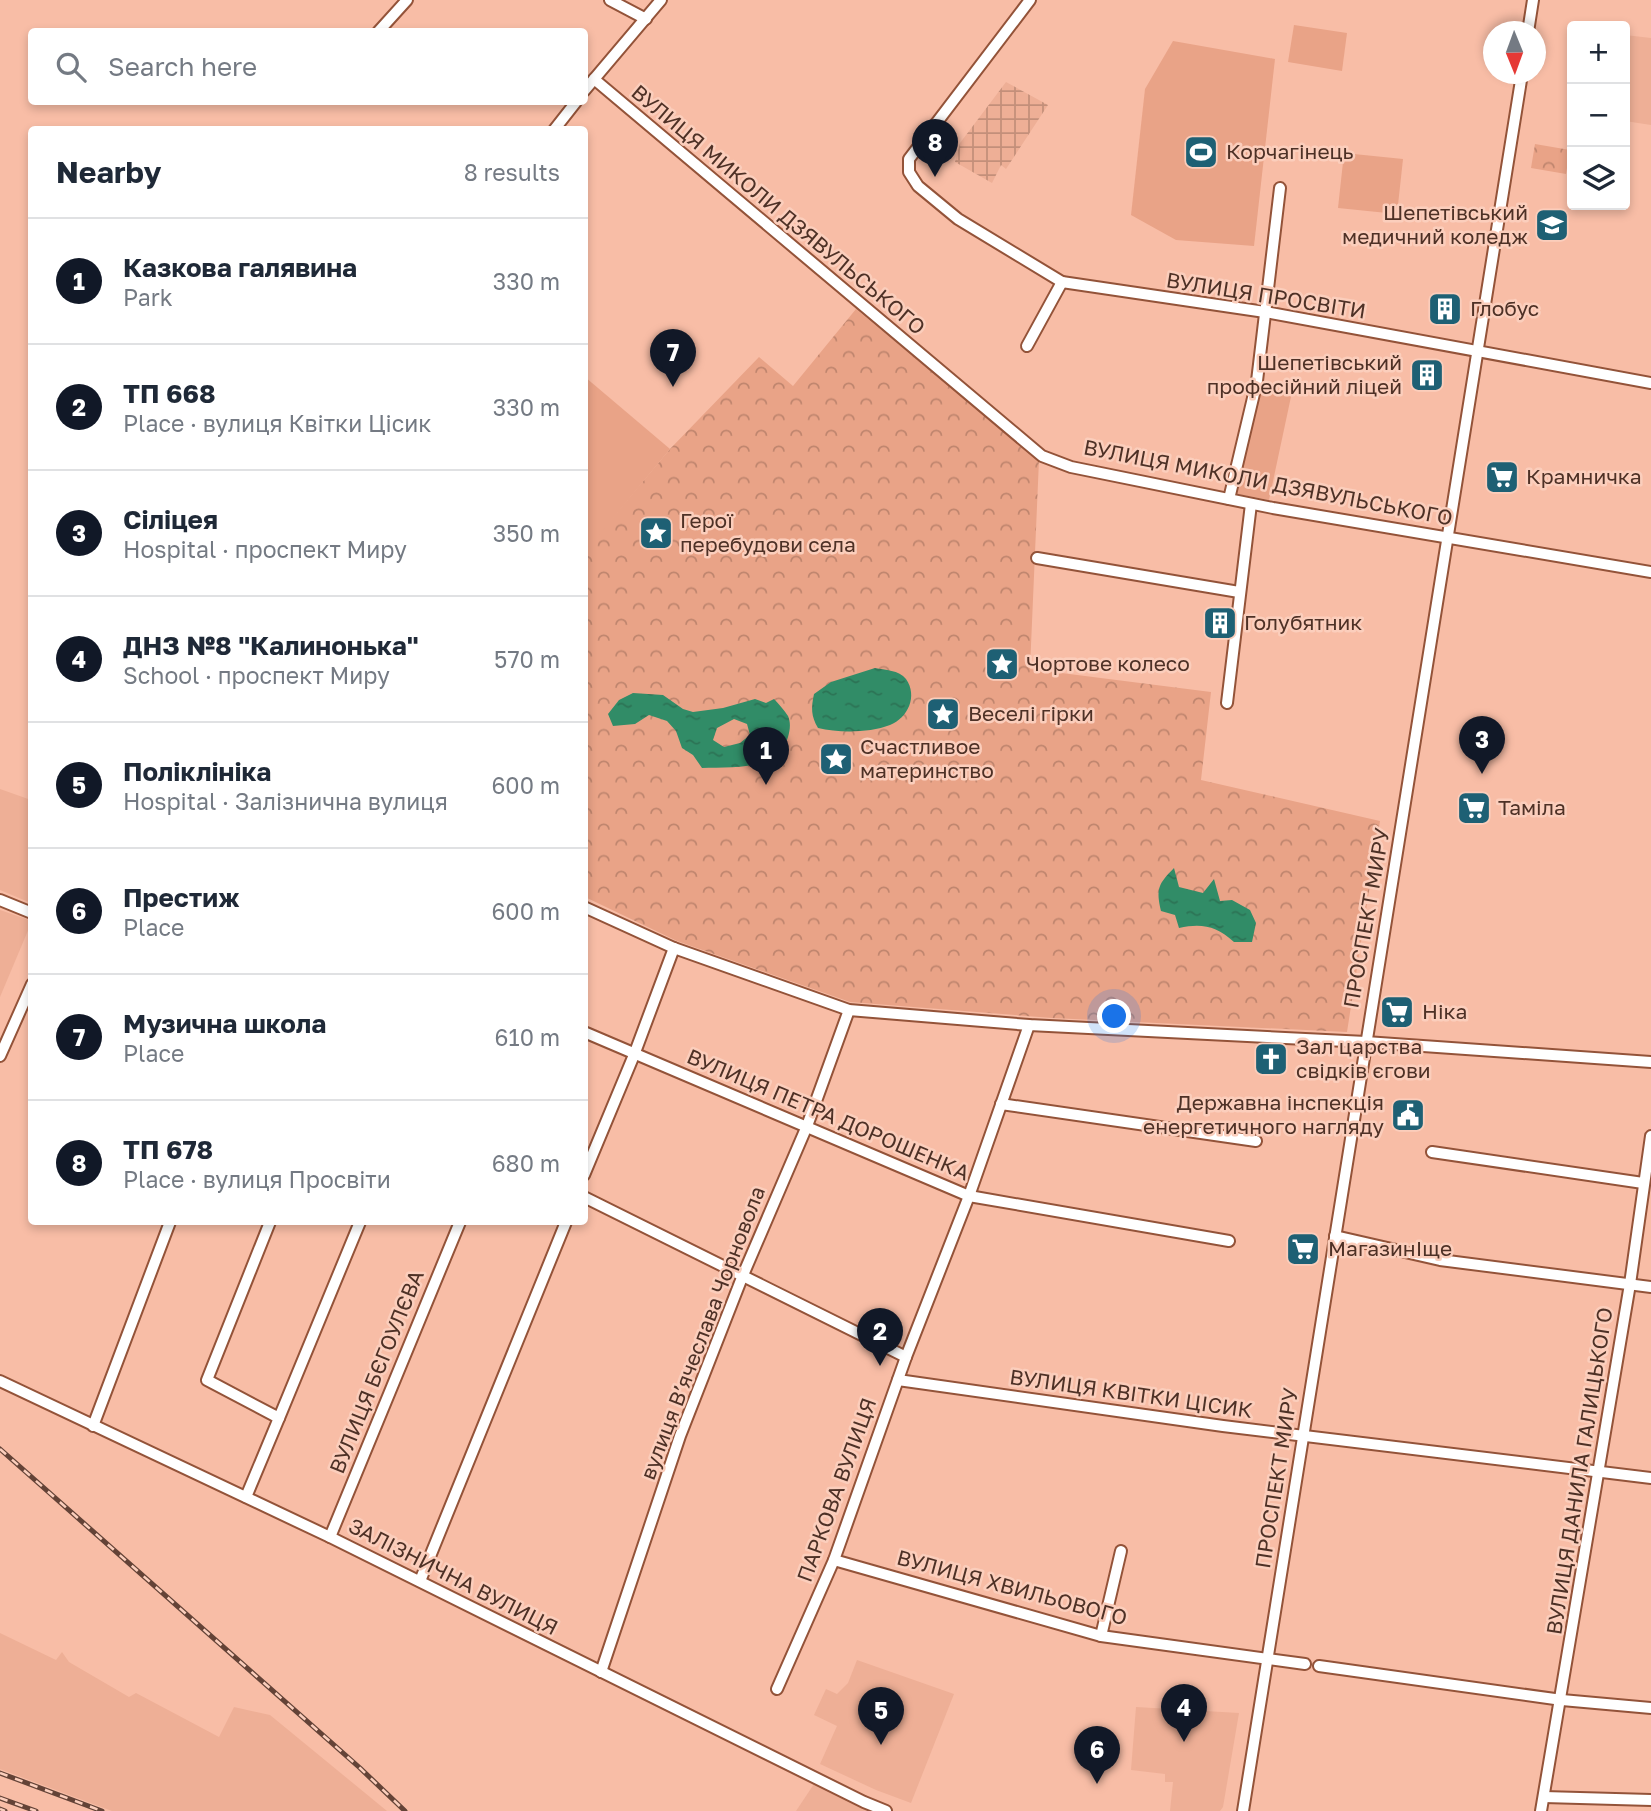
<!DOCTYPE html>
<html lang="en">
<head>
<meta charset="utf-8">
<style>
  body { margin:0; font-family:"Golos Text",sans-serif; background:#f6f6f7; color:#1f2937 }
  .controls { position:absolute; right:21px; top:21px; display:grid; overflow:hidden; border-radius:7px; box-shadow:0 4px 10px #0003 }
  .controls button { width:63px; height:63px; display:grid; place-items:center; padding:0; border:0; border-bottom:2px solid #e0e1e3; background:#fff; color:#1f2937; font:35px sans-serif }
  .compass { position:absolute; left:1483px; top:21px; width:63px; height:63px; border-radius:50%; background:#fff; box-shadow:0 4px 10px #0003; rotate:179deg }
  .you { position:absolute; left:1115px; top:1017px; width:24px; height:24px; margin:-18px; border:5px solid #fff; border-radius:50%; background:#1a73e8; box-shadow:0 0 0 10px #1a73e833 }
  .badge { display:grid; place-items:center; width:46px; height:46px; border-radius:50%; background:#111827; color:#fff; font-size:23px; font-weight:700 }
  .pin { position:absolute; translate:-50% -58px; filter:drop-shadow(0 2px 4px #0008) }
  .pin::after { content:''; position:absolute; top:37px; width:24px; height:21px; background:inherit; clip-path:polygon(0 0,100% 0,50% 100%) }
  .list { margin:0; padding:0; list-style:none }
  h2 { display:flex; justify-content:space-between; align-items:center; height:91px; margin:0; padding:0 28px; font-size:30px }
  h2 small { font-size:23px; font-weight:400; color:#747a83 }
  .list li { display:grid; grid-template-columns:46px 1fr auto; gap:21px; align-items:center; box-sizing:border-box; height:126px; padding:0 28px; border-top:2px solid #e0e1e3 }
  .list b { display:block; font-size:26px; white-space:nowrap }
  .list p { margin:0; font-size:23px; white-space:nowrap; color:#747a83 }
  .list em { font-size:23px; font-style:normal; color:#747a83 }
  .icon { flex:none; width:38px; height:38px; fill:none; stroke:currentColor; stroke-width:2; stroke-linecap:round; stroke-linejoin:round }
  .map { position:relative; flex:none; width:1651px; height:1811px; overflow:hidden }
  .search { position:absolute; background:#fff; box-shadow:0 4px 10px #0003; left:28px; top:28px; width:560px; height:77px; display:flex; align-items:center; gap:18px; box-sizing:border-box; padding:0 24px; border-radius:7px; color:#747a83; font-size:26px }
  .panel { position:absolute; background:#fff; box-shadow:0 4px 10px #0003; left:28px; top:126px; width:560px; height:1099px; border-radius:7px }
  .map>svg:first-child { display:block }
</style>
</head>
<body>
<div class="map">
<svg width="1651" height="1811" viewBox="0 0 1651 1811">
  <defs>
    <pattern id="industrial-grid" width="8" height="8" patternUnits="userSpaceOnUse" patternTransform="scale(1.75)"><rect width="8" height="8" fill="#eeaf96"/><path d="M0 4h8M4 0v8" fill="none" stroke="#c38f7a"/></pattern>
    <pattern id="park-crowns" width="20" height="18" patternUnits="userSpaceOnUse" patternTransform="scale(1.75)"><rect width="20" height="18" fill="#e9a387"/><path d="M2 6a3 3 0 1 1 6 0M12 15a3 3 0 1 1 6 0" fill="none" stroke="#bf856e"/></pattern>
    <pattern id="water-ripples" width="26" height="14" patternUnits="userSpaceOnUse" patternTransform="scale(1.75)"><rect width="26" height="14" fill="#318c67"/><path d="M2 4q2-2 4 0t4 0M15 11q2-2 4 0t4 0" fill="none" stroke="#2c7355"/></pattern>
  </defs>
  <rect width="100%" height="100%" fill="#f8bda6"/>
  <g fill="#eeaf96">
    <path d="M1625,35L1651,38V125L1625,121Z"/>
    <path d="M0,789L31,800V903L0,890Z"/>
    <path d="M0,910L32,921L0,997Z"/>
    <path d="M0,1633L56,1660L62,1652L69,1662L129,1697L136,1693L219,1737L234,1707L270,1715L387,1811H112L0,1769Z"/>
    <path d="M857,1660L954,1694L911,1803L876,1790L820,1764L837,1726L814,1715L826,1689L837,1694L848,1683Z"/>
    <path d="M1136,1707L1239,1713L1223,1807L1220,1811H1170L1173,1782H1165V1774L1131,1770Z"/>
    <path d="M814,1784L874,1811H796Z"/>
  </g>
  <path fill="url(#industrial-grid)" d="M1006,82L1048,105L1006,169L1001,165L992,183L955,162L960,143Z"/>
  <g fill="url(#park-crowns)">
    <path d="M1535,144L1570,150L1566,174L1531,168Z"/>
    <path d="M856,309L1039,460L1030,669L1211,692L1201,780L1380,821L1347,1032L1052,1018L850,1002L677,941L585,897L584,552L670,449L759,357L793,386Z"/>
  </g>
  <g fill="#e9a387">
    <path d="M1294,25L1347,33L1342,71L1288,62Z"/>
    <path d="M1173,41L1275,59L1254,246L1176,240L1131,215L1145,89Z"/>
    <path d="M1344,153L1403,159L1397,214L1338,208Z"/>
    <path d="M585,377L670,449L585,552Z"/>
    <path d="M1258,386L1292,392L1269,500L1237,494L1234,488Z"/>
  </g>
  <g fill="url(#water-ripples)" fill-rule="evenodd">
    <path d="M875,668C885,670 899,670 906,679C918,696 908,718 890,725C869,733 839,733 818,728C811,716 811,708 814,694L831,682Z"/>
    <path d="M633,693L663,695L683,709L693,712L723,708L755,699L766,703L774,699C779,704 784,710 788,716C791,723 790,730 788,737C778,771 731,767 702,768L693,755L682,748L676,731L667,721L649,715L635,724L613,726L608,714L619,700ZM734,719L747,724L750,735L740,743L724,747L713,740L717,728Z"/>
    <path d="M1174,868L1179,887L1203,893L1214,879L1220,901L1232,900L1250,910L1256,923L1252,942H1234C1216,926 1202,923 1179,928L1175,915L1161,911C1156,889 1158,884 1174,868Z"/>
  </g>
  <g fill="none" stroke-linecap="round" stroke-linejoin="round">
    <g stroke="#935339" stroke-width="14">
      <g id="minor">
        <path d="M610,0L646,19"/>
        <path d="M1030,0L909,159V172L918,186L958,219L1062,282L1265,312L1651,383"/>
        <path d="M378,32L407,0"/>
        <path d="M1528,32L1533,0"/>
        <path d="M594,79L1042,456L1071,467L1273,508L1651,572"/>
        <path d="M584,91L661,0"/>
        <path d="M554,130L576,102"/>
        <path d="M1027,346L1062,282"/>
        <path d="M1229,499L1257,381L1280,188"/>
        <path d="M1037,558L1239,592"/>
        <path d="M1227,703L1251,504"/>
        <path d="M0,900L32,913"/>
        <path d="M584,907L674,948L849,1010L1029,1025L1366,1042L1651,1062"/>
        <path d="M584,1032L969,1196L1229,1241"/>
        <path d="M0,1056L32,984"/>
        <path d="M1001,1104L1256,1141"/>
        <path d="M1432,1152L1643,1183"/>
        <path d="M584,1175L634,1055L674,948"/>
        <path d="M584,1197L906,1357"/>
        <path d="M270,1222L207,1380L279,1418L360,1222"/>
        <path d="M1335,1236L1440,1260L1651,1287"/>
        <path d="M898,1380L1223,1426L1651,1478"/>
        <path d="M0,1381L330,1537L864,1802L886,1811"/>
        <path d="M93,1426L170,1222"/>
        <path d="M246,1497L279,1418"/>
        <path d="M330,1537L460,1222"/>
        <path d="M834,1560L1101,1636L1305,1664"/>
        <path d="M420,1581L566,1222"/>
        <path d="M1101,1636L1121,1551"/>
        <path d="M1319,1666L1562,1700L1651,1708"/>
        <path d="M601,1672L680,1436L743,1275L807,1126L849,1010"/>
        <path d="M777,1689L834,1560L906,1357L969,1196L1029,1025"/>
        <path d="M1544,1797L1651,1800"/>
        <path d="M1243,1811L1522,74"/>
        <path d="M1541,1811L1630,1284L1651,1136"/>
      </g>
    </g>
    <use href="#minor" stroke="#fff" stroke-width="10"/>
    <g stroke="#644337" stroke-width="5">
      <g id="rail">
        <path d="M0,1449L360,1768L405,1811"/>
        <path d="M0,1773L102,1811"/>
        <path d="M0,1798L36,1811"/>
        <path d="M0,1809L5,1811"/>
      </g>
    </g>
    <use href="#rail" stroke="#fbcebc" stroke-width="2.5" stroke-dasharray="8" stroke-linecap="butt"/>
  </g>
  <defs>
    <g id="stadium-square" transform="scale(1.75)"><rect x="-9" y="-9" width="18" height="18" rx="4" fill="#1e6074" stroke="#fbcebc"/><path d="M0-5a6.5 5 0 1 0 0 10a6.5 5 0 1 0 0-10ZM-3.5-1.8h7v3.6h-7Z" fill="#fff"/></g>
    <g id="university-square" transform="scale(1.75)"><rect x="-9" y="-9" width="18" height="18" rx="4" fill="#1e6074" stroke="#fbcebc"/><path d="M0-5L7-2L0 1L-7-2ZM-4 1L0 2.5L4 1V4Q0 6-4 4Z" fill="#fff"/></g>
    <g id="building-square" transform="scale(1.75)"><rect x="-9" y="-9" width="18" height="18" rx="4" fill="#1e6074" stroke="#fbcebc"/><path d="M-4-6H4V6H1V3H-1V6H-4ZM-2.5-4.3h1.7v1.8h-1.7ZM.8-4.3h1.7v1.8H.8ZM-2.5-1h1.7V.8h-1.7ZM.8-1h1.7V.8H.8Z" fill="#fff"/></g>
    <g id="supermarket-square" transform="scale(1.75)"><rect x="-9" y="-9" width="18" height="18" rx="4" fill="#1e6074" stroke="#fbcebc"/><path d="M-6-5.5h2.5l.6 2H6L4.5 2H-2.5L-4.4-4H-6ZM-1.5 3.2a1.3 1.3 0 1 0 .1 0ZM3 3.2a1.3 1.3 0 1 0 .1 0Z" fill="#fff"/></g>
    <g id="sight-square" transform="scale(1.75)"><rect x="-9" y="-9" width="18" height="18" rx="4" fill="#1e6074" stroke="#fbcebc"/><path d="M0-6L1.8-2.2L6-1.7L2.9 1.2L3.7 5.4L0 3.3L-3.7 5.4L-2.9 1.2L-6-1.7L-1.8-2.2Z" fill="#fff"/></g>
    <g id="church-square" transform="scale(1.75)"><rect x="-9" y="-9" width="18" height="18" rx="4" fill="#1e6074" stroke="#fbcebc"/><path d="M-1.2-6h2.4v3.5h3.3v2.4h-3.3V6h-2.4V-.1h-3.3v-2.4h3.3Z" fill="#fff"/></g>
    <g id="civic-square" transform="scale(1.75)"><rect x="-9" y="-9" width="18" height="18" rx="4" fill="#1e6074" stroke="#fbcebc"/><path d="M-.6-6.5H3V-4.5H.6V-3L4-1V1h2V6H-6V1h2V-1L-.6-3ZM-1.2 2.5V6h2.4V2.5Z" fill="#fff"/></g>
  </defs>
  <g fill-rule="evenodd">
    <use href="#stadium-square" x="1201" y="152"/>
    <use href="#university-square" x="1552" y="225"/>
    <use href="#building-square" x="1445" y="309"/>
    <use href="#building-square" x="1427" y="375"/>
    <use href="#supermarket-square" x="1502" y="477"/>
    <use href="#sight-square" x="656" y="533"/>
    <use href="#building-square" x="1220" y="623"/>
    <use href="#sight-square" x="1002" y="664"/>
    <use href="#sight-square" x="943" y="714"/>
    <use href="#sight-square" x="836" y="759"/>
    <use href="#supermarket-square" x="1474" y="808"/>
    <use href="#supermarket-square" x="1397" y="1012"/>
    <use href="#church-square" x="1271" y="1059"/>
    <use href="#civic-square" x="1408" y="1115"/>
    <use href="#supermarket-square" x="1303" y="1249"/>
  </g>
  <g text-anchor="middle" stroke-width="5" stroke-linejoin="round" paint-order="stroke">
    <g font-size="21" fill="#4e3126" stroke="#fbcebc" text-anchor="start">
      <text x="1226" y="159">Корчагінець</text>
      <text x="1528" y="220" text-anchor="end">Шепетівський<tspan x="1528" dy="24">медичний коледж</tspan></text>
      <text x="1470" y="316">Глобус</text>
      <text x="1402" y="370" text-anchor="end">Шепетівський<tspan x="1402" dy="24">професійний ліцей</tspan></text>
      <text x="1526" y="484">Крамничка</text>
      <text x="680" y="528">Герої<tspan x="680" dy="24">перебудови села</tspan></text>
      <text x="1244" y="630">Голубятник</text>
      <text x="1026" y="671">Чортове колесо</text>
      <text x="968" y="721">Веселі гірки</text>
      <text x="860" y="754">Счастливое<tspan x="860" dy="24">материнство</tspan></text>
      <text x="1498" y="815">Таміла</text>
      <text x="1422" y="1019">Ніка</text>
      <text x="1296" y="1054">Зал царства<tspan x="1296" dy="24">свідків єгови</tspan></text>
      <text x="1384" y="1110" text-anchor="end">Державна інспекція<tspan x="1384" dy="24">енергетичного нагляду</tspan></text>
      <text x="1328" y="1256">МагазинІще</text>
    </g>
    <g font-size="21" fill="#4e3126" stroke="#fbcebc">
      <text transform="translate(778 210) rotate(40)" y="7">ВУЛИЦЯ МИКОЛИ ДЗЯВУЛЬСЬКОГО</text>
      <text transform="translate(1266 296) rotate(9)" y="7">ВУЛИЦЯ ПРОСВІТИ</text>
      <text transform="translate(1268 483) rotate(11)" y="7">ВУЛИЦЯ МИКОЛИ ДЗЯВУЛЬСЬКОГО</text>
      <text transform="translate(1367 918) rotate(-80)" y="7">ПРОСПЕКТ МИРУ</text>
      <text transform="translate(828 1115) rotate(23)" y="7">ВУЛИЦЯ ПЕТРА ДОРОШЕНКА</text>
      <text transform="translate(703 1333) rotate(-69)" y="7">вулиця Вʼячеслава Чорновола</text>
      <text transform="translate(377 1372) rotate(-68)" y="7">ВУЛИЦЯ БЄГОУЛЄВА</text>
      <text transform="translate(1131 1394) rotate(8)" y="7">ВУЛИЦЯ КВІТКИ ЦІСИК</text>
      <text transform="translate(1580 1471) rotate(-81)" y="7">ВУЛИЦЯ ДАНИЛА ГАЛИЦЬКОГО</text>
      <text transform="translate(1277 1478) rotate(-81)" y="7">ПРОСПЕКТ МИРУ</text>
      <text transform="translate(837 1490) rotate(-70)" y="7">ПАРКОВА ВУЛИЦЯ</text>
      <text transform="translate(453 1577) rotate(27)" y="7">ЗАЛІЗНИЧНА ВУЛИЦЯ</text>
      <text transform="translate(1012 1588) rotate(15)" y="7">ВУЛИЦЯ ХВИЛЬОВОГО</text>
    </g>
  </g>
</svg>
<div class="controls">
<button>+</button>
<button>−</button>
<button><svg class="icon" aria-label="layers" viewBox="0 0 24 24"><path d="M12 4l9 5-9 5-9-5zM3 14l9 5 9-5"/></svg></button>
</div>
<svg class="compass" viewBox="-18 -18 36 36"><path d="M0-13l5 13h-10z" fill="#e53935"/><path d="M0 13l5-13h-10z" fill="#747a83"/></svg>
<div class="you"></div>
<div class="pin badge" style="left:766px;top:785px">1</div>
<div class="pin badge" style="left:880px;top:1366px">2</div>
<div class="pin badge" style="left:1482px;top:774px">3</div>
<div class="pin badge" style="left:1184px;top:1742px">4</div>
<div class="pin badge" style="left:881px;top:1745px">5</div>
<div class="pin badge" style="left:1097px;top:1784px">6</div>
<div class="pin badge" style="left:673px;top:387px">7</div>
<div class="pin badge" style="left:935px;top:177px">8</div>
<div class="search"><svg class="icon" aria-label="search" viewBox="0 0 24 24"><circle cx="10" cy="10" r="6"/><path d="M15 15l6 6"/></svg>Search here</div>
<section class="panel">
<h2>Nearby<small>8 results</small></h2>
<ul class="list">
<li><span class="badge">1</span><div><b>Казкова галявина</b><p>Park</p></div><em>330 m</em></li>
<li><span class="badge">2</span><div><b>ТП 668</b><p>Place · вулиця Квітки Цісик</p></div><em>330 m</em></li>
<li><span class="badge">3</span><div><b>Сіліцея</b><p>Hospital · проспект Миру</p></div><em>350 m</em></li>
<li><span class="badge">4</span><div><b>ДНЗ №8 &quot;Калинонька&quot;</b><p>School · проспект Миру</p></div><em>570 m</em></li>
<li><span class="badge">5</span><div><b>Поліклініка</b><p>Hospital · Залізнична вулиця</p></div><em>600 m</em></li>
<li><span class="badge">6</span><div><b>Престиж</b><p>Place</p></div><em>600 m</em></li>
<li><span class="badge">7</span><div><b>Музична школа</b><p>Place</p></div><em>610 m</em></li>
<li><span class="badge">8</span><div><b>ТП 678</b><p>Place · вулиця Просвіти</p></div><em>680 m</em></li>
</ul>
</section>
</div>
</body>
</html>
